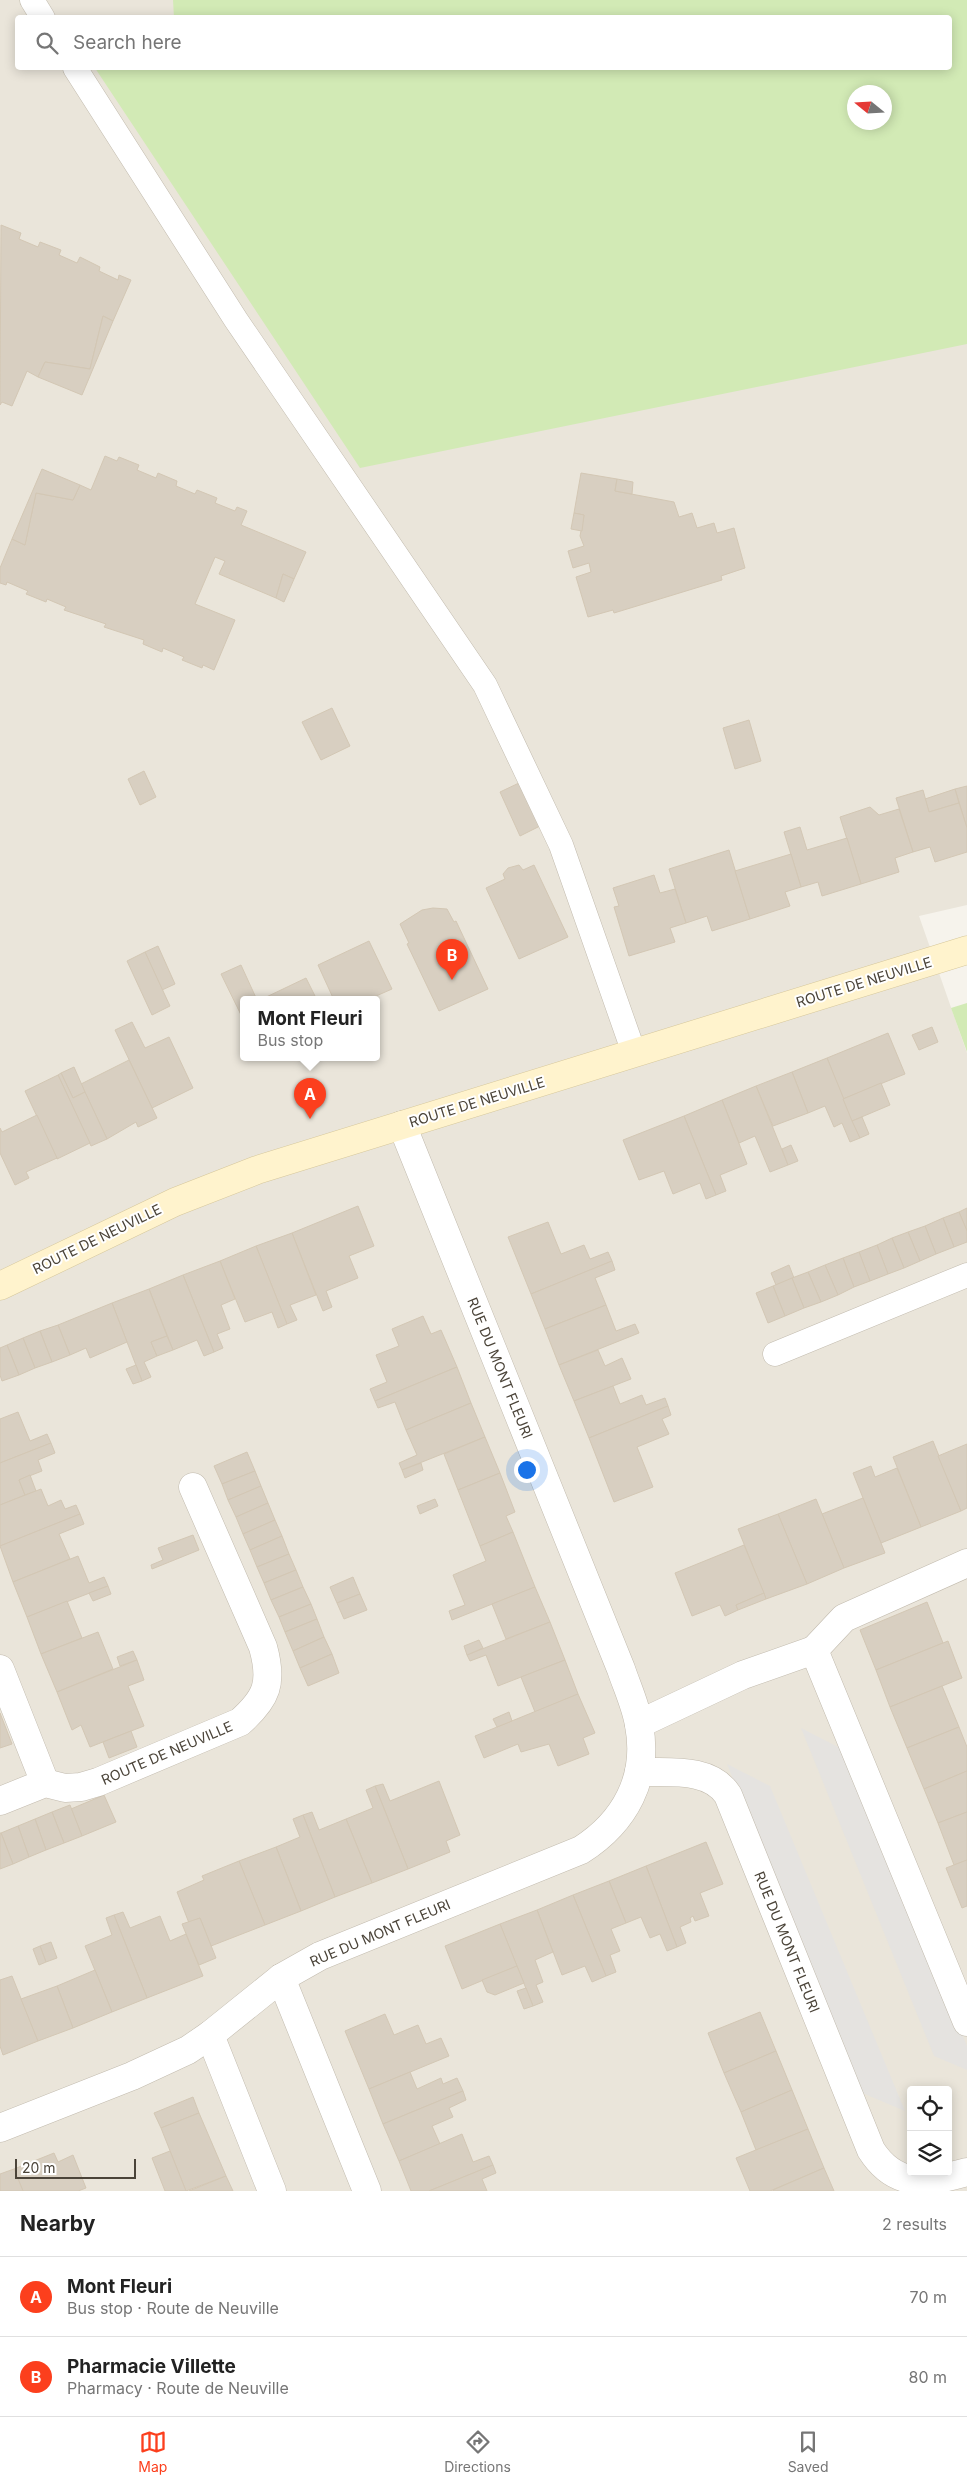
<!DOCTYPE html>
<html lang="en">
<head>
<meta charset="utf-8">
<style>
  body { margin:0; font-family:Inter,sans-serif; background:#f6f6f6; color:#222 }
  .controls { position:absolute; right:15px; bottom:15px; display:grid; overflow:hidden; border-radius:5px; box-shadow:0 2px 12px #0003 }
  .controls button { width:45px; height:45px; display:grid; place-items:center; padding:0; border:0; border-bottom:1px solid #e0e0e0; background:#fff; color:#222; font:25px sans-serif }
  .compass { position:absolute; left:847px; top:85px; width:45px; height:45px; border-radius:50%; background:#fff; box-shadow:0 2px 12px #0003; rotate:288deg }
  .scale { position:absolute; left:15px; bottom:12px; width:121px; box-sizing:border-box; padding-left:5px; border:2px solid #4b4439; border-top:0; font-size:14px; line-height:18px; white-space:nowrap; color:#4b4439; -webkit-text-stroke:4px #fff; paint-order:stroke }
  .you { position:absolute; left:526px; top:1469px; width:18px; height:18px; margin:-12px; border:4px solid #fff; border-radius:50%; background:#1a73e8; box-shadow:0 0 0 8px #1a73e833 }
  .badge { display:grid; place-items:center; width:32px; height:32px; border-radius:50%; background:#fc3f1d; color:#fff; font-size:16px; font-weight:700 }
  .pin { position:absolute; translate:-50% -41px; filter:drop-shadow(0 1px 2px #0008) }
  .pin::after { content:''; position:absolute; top:26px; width:18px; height:15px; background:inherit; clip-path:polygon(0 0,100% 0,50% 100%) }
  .popup { position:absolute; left:240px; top:996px; width:140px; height:65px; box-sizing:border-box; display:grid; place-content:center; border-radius:5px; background:#fff; filter:drop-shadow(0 1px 4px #0005); font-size:16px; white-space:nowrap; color:#767676 }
  .popup b { font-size:19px; color:#222 }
  .popup::after { content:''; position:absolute; left:50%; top:100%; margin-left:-10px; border:10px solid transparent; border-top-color:#fff }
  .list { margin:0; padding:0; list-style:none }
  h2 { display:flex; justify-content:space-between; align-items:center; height:65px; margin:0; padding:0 20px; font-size:21px }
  h2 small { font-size:16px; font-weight:400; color:#767676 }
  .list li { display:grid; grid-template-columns:32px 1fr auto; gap:15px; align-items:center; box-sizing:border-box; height:80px; padding:0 20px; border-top:1px solid #e0e0e0 }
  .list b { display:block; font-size:19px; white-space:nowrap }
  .list p { margin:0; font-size:16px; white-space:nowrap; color:#767676 }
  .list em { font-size:16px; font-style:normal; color:#767676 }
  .icon { flex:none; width:28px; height:28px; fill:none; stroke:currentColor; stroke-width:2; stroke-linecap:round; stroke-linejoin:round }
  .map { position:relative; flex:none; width:967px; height:2191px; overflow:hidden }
  .search { position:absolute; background:#fff; box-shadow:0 2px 12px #0003; left:15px; right:15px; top:15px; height:55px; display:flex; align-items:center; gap:12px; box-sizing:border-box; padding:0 18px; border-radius:5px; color:#767676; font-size:19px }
  .sheet { height:225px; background:#fff }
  nav { display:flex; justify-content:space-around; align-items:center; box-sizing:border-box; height:70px; border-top:1px solid #e0e0e0; background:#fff; font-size:14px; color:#767676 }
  nav a { display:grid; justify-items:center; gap:2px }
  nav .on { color:#fc3f1d }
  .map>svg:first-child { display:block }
</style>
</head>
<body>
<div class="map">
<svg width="967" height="2191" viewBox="0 0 967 2191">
  <rect width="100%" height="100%" fill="#f6f3ec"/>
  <path fill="#eae5da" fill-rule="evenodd" d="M0,0H967V905L919,916L967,1053V2191H0ZM18,18H950V68H18ZM854,92H884V122H854ZM244,1000H376V1058H244ZM911,2090H948V2172H911Z"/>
  <g fill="#d2eab5" fill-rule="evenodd">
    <path d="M173,0H967V344L360,468L95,68H950V18H174ZM854,92H884V122H854Z"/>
    <path d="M967,1003V1052L951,1008Z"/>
  </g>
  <g fill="#e5e3e0">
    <path d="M801,1728L844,1750L967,2046V2070L934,2056Z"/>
    <path d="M727,1764L770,1786L905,2111L860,2092Z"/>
  </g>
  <g fill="#d8cfc1" stroke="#d3c7b4">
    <path d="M1,225L21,233L19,239L38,247L40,242L61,250L59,255L77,263L80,257L100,267L99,271L118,280L119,275L131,280L113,321L103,316L90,369L45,362L38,377L27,371L12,406L2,402L0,405Z"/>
    <path d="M103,316L113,321L82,395L38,377L45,362L90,369Z"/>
    <path d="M105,456L117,461L119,457L139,465L137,470L156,478L158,473L177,481L176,486L195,494L197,490L217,498L215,503L235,511L237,507L247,511L241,525L306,552L294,579L283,574L276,598L219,574L225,561L215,557L195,604L235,620L214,670L203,665L202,668L182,660L184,657L163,648L162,652L143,644L144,640L104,627L106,624L64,610L66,607L47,599L46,602L26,594L28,591L7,582L6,585L0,583V568L12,539L25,545L36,493L73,500L80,485L91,490Z"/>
    <path d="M42,469L80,485L73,500L36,493L25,545L12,539Z"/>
    <path d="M581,473L617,479L615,491L674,502L679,517L692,513L697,528L714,523L717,533L734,528L745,568L721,576L722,580L614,613L613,610L588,617L576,577L591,572L589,563L573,568L568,551L584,546L580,536L584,515L574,513Z"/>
    <path d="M617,479L633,482L632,494L615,491Z"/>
    <path d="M574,513L584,515L582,531L571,529Z"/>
    <path d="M283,574L294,579L284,602L276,598Z"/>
    <path d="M332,708L350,746L321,760L302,722Z"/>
    <path d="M749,720L761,761L735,769L723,728Z"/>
    <path d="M144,771L156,797L140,805L128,779Z"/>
    <path d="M519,783L540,826L520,836L500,792Z"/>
    <path d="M967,786V828L955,789Z"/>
    <path d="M955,789L959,803L929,812L925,799Z"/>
    <path d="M923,790L929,812L959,803L967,828V852L935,862L930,847L913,852L896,798Z"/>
    <path d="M870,807L879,815L899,809L913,852L895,858L899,872L861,884L840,817Z"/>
    <path d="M800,827L807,850L847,838L861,884L822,896L818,882L801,887L784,832Z"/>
    <path d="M729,850L750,919L712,931L707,916L686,923L669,869Z"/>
    <path d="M791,854L801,887L785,892L790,906L750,919L735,871Z"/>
    <path d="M519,865L523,870L534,865L568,937L519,959L486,888L505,879L503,874L508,868Z"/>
    <path d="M654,875L660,893L675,889L686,923L670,928L675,942L629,956L614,907L619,906L613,888Z"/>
    <path d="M433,908L447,909L454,922L456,921L488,989L439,1011L407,944L409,943L400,924L422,910Z"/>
    <path d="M369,941L392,989L367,1000H334L318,965Z"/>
    <path d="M158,946L175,984L162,990L145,952Z"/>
    <path d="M145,952L170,1006L152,1015L127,961Z"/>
    <path d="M241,965L257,1000H244V1021L221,974Z"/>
    <path d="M306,978L317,1000H260Z"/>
    <path d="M132,1022L145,1048L169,1037L193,1088L152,1108L115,1030Z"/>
    <path d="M932,1027L938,1042L919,1050L912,1035Z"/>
    <path d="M888,1033L905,1074L843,1099L827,1058Z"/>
    <path d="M827,1058L860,1138L850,1142L842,1123L834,1127L825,1106L808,1113L792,1072Z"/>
    <path d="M129,1060L157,1118L138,1127L136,1122L107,1139L81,1084Z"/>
    <path d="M74,1067L85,1092L73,1098L61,1073Z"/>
    <path d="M792,1072L808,1113L773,1126L756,1086Z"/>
    <path d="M61,1073L73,1098L85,1092L107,1139L91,1146L58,1075Z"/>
    <path d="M58,1075L90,1143L57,1159L25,1091Z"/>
    <path d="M881,1083L890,1105L852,1121L843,1099Z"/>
    <path d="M756,1086L788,1165L770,1172L755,1136L739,1143L722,1100Z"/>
    <path d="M722,1100L747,1164L720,1175L726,1191L716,1195L684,1116Z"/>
    <path d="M37,1115L57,1158L26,1172L29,1178L15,1185L0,1153V1128L2,1132Z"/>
    <path d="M684,1116L716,1195L706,1199L700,1183L673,1194L664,1171L639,1180L623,1140Z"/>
    <path d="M862,1117L869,1134L860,1138L852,1121Z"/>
    <path d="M791,1145L798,1161L788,1165L782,1149Z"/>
    <path d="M358,1206L374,1246L349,1256L358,1278L326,1291L332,1307L323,1311L292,1233Z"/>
    <path d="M967,1208V1231L959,1212Z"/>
    <path d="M959,1212L967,1231V1242L954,1247L943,1218Z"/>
    <path d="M943,1218L954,1247L936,1254L925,1226Z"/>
    <path d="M548,1222L561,1254L584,1245L590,1259L608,1252L612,1261L531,1294L508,1237Z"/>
    <path d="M925,1226L936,1254L920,1261L908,1232Z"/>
    <path d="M908,1232L920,1261L904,1268L892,1238Z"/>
    <path d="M292,1233L316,1295L290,1305L297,1320L287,1324L256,1246Z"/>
    <path d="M892,1238L904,1268L888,1274L877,1245Z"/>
    <path d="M877,1245L888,1274L870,1281L859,1252Z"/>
    <path d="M256,1246L287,1324L278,1328L272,1312L245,1322L220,1261Z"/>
    <path d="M859,1252L870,1281L854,1287L843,1258Z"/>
    <path d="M843,1258L854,1287L838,1295L825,1265Z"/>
    <path d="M220,1261L235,1299L221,1305L230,1329L217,1334L223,1348L214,1352L183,1275Z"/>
    <path d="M612,1261L615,1270L595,1278L606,1305L545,1329L531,1294Z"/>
    <path d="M789,1265L794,1278L776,1285L771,1273Z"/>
    <path d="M825,1265L838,1295L821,1302L808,1272Z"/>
    <path d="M808,1272L821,1302L804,1308L792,1278Z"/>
    <path d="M183,1275L214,1352L204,1356L197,1340L173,1350L149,1289Z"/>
    <path d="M792,1278L804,1308L785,1316L773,1286Z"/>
    <path d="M773,1286L785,1316L768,1323L756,1293Z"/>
    <path d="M149,1289L167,1336L151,1342L157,1356L144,1362L151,1377L142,1381L112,1303Z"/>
    <path d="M112,1303L127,1342L90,1358L86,1348L70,1355L58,1325Z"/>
    <path d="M606,1305L616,1331L635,1324L639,1333L559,1365L545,1329Z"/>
    <path d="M423,1316L431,1334L441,1330L457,1367L375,1401L370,1389L387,1382L376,1355L399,1346L392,1329Z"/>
    <path d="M58,1325L70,1355L52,1362L40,1331Z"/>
    <path d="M40,1331L52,1362L35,1368L23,1338Z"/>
    <path d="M167,1336L173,1350L157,1356L151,1342Z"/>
    <path d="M23,1338L35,1368L19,1375L7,1345Z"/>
    <path d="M7,1345L19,1375L2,1381L0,1375V1348Z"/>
    <path d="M598,1350L605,1366L622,1358L631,1379L574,1401L559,1365Z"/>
    <path d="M136,1365L142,1381L133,1384L126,1369Z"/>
    <path d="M457,1367L471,1403L406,1430L395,1402L378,1408L375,1401Z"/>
    <path d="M613,1386L620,1404L642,1395L646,1405L665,1398L668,1406L589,1438L574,1401Z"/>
    <path d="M471,1403L485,1437L402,1470L399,1463L417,1455L406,1430Z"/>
    <path d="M668,1406L671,1415L662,1419L669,1434L637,1447L653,1487L614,1502L589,1438Z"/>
    <path d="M18,1412L30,1441L47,1434L51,1443L0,1463V1419Z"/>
    <path d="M485,1437L500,1473L458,1490L444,1454Z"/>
    <path d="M933,1441L961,1511L921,1527L893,1457Z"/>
    <path d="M51,1443L55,1453L38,1460L42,1471L19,1480L25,1495L0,1505V1463Z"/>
    <path d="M967,1444V1508L961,1511L938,1456Z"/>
    <path d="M247,1452L255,1471L222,1484L214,1466Z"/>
    <path d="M421,1463L423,1470L405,1478L402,1470Z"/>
    <path d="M871,1466L875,1477L897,1468L921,1527L881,1543L853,1473Z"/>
    <path d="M255,1471L261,1486L228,1500L222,1484Z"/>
    <path d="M500,1473L515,1512L506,1516L513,1532L480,1546L458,1490Z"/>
    <path d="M30,1475L36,1491L25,1495L19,1480Z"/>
    <path d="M261,1486L268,1503L236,1517L228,1500Z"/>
    <path d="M41,1489L48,1506L61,1500L65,1509L76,1505L80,1514L0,1546V1505Z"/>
    <path d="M863,1498L885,1553L844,1568L822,1514Z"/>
    <path d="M435,1499L438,1506L420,1514L417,1506Z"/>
    <path d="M816,1499L844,1568L807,1584L778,1514Z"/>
    <path d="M268,1503L275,1520L243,1534L236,1517Z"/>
    <path d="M80,1514L84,1524L59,1534L70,1559L13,1582L0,1546Z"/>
    <path d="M778,1514L807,1584L766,1599L738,1529Z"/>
    <path d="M275,1520L282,1536L250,1550L243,1534Z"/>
    <path d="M513,1532L535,1587L452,1620L449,1611L465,1605L453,1575L486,1561L480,1546Z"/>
    <path d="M193,1535L199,1550L152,1569L151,1565L163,1560L158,1548Z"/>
    <path d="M282,1536L289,1554L257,1567L250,1550Z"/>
    <path d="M744,1545L764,1593L736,1605L738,1610L725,1616L720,1605L692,1616L675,1573Z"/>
    <path d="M289,1554L296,1570L264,1583L257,1567Z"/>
    <path d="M78,1556L89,1583L104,1577L108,1586L27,1617L13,1582Z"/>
    <path d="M296,1570L303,1587L271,1600L264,1583Z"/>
    <path d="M353,1577L360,1594L337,1603L330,1587Z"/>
    <path d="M108,1586L111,1594L93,1601L89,1593Z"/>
    <path d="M303,1587L311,1604L279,1617L271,1600Z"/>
    <path d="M535,1587L550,1622L506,1639L492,1604Z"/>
    <path d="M764,1593L766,1599L738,1610L736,1605Z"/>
    <path d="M360,1594L367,1610L344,1619L337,1603Z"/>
    <path d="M67,1601L82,1638L41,1654L27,1617Z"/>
    <path d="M927,1602L943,1643L876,1670L860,1630Z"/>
    <path d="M311,1604L317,1619L285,1632L279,1617Z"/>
    <path d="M317,1619L324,1637L293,1651L285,1632Z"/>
    <path d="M550,1622L565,1660L498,1686L486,1655L470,1661L467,1655Z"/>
    <path d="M98,1632L113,1669L57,1692L41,1654Z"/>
    <path d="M324,1637L332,1654L300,1668L293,1651Z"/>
    <path d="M479,1640L483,1648L467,1655L464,1646Z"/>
    <path d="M948,1641L962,1678L890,1707L876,1670Z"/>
    <path d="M133,1651L137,1660L120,1666L117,1657Z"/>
    <path d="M332,1654L339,1673L308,1686L300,1668Z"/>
    <path d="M137,1660L144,1680L128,1686L144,1726L90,1747L81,1725L72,1730L57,1692Z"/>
    <path d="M565,1660L578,1694L535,1712L521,1677Z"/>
    <path d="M942,1686L959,1727L907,1748L890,1707Z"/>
    <path d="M578,1694L595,1733L583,1738L589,1754L558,1766L549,1744L521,1752L518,1744L484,1758L475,1736Z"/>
    <path d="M509,1712L512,1721L497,1727L493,1719Z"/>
    <path d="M0,1713L12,1744L0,1748Z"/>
    <path d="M959,1727L967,1747V1771L924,1789L907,1748Z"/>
    <path d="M131,1731L137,1747L109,1758L103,1742Z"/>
    <path d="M967,1771V1812L938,1823L924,1789Z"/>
    <path d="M439,1781L460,1835L446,1841L450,1852L408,1869L375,1786L383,1784L390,1801Z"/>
    <path d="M375,1786L408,1869L372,1883L346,1819L373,1808L366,1790Z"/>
    <path d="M104,1795L116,1822L82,1836L71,1809Z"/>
    <path d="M70,1805L82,1836L64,1843L52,1812Z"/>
    <path d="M52,1812L64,1843L46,1850L35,1819Z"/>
    <path d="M312,1812L319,1830L346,1819L372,1883L335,1897L303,1815Z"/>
    <path d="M967,1812V1860L954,1865L938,1823Z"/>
    <path d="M303,1815L335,1897L301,1911L276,1847L300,1837L293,1819Z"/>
    <path d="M35,1819L46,1850L29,1857L18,1826Z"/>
    <path d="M18,1826L29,1857L13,1864L1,1833Z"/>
    <path d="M1,1833L13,1864L0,1869V1833Z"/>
    <path d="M706,1842L723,1884L700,1893L709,1916L695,1921L693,1916L690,1918L691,1922L680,1927L686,1943L677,1947L646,1866Z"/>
    <path d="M276,1847L301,1911L265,1925L239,1861Z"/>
    <path d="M967,1860V1906L962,1908L946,1868Z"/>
    <path d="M239,1861L265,1925L211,1946L200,1918L189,1923L177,1892L204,1880L202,1876Z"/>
    <path d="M646,1866L677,1947L667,1951L660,1934L650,1938L641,1917L626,1923L609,1881Z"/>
    <path d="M609,1881L626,1923L611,1929L620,1951L610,1955L616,1972L606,1976L573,1895Z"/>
    <path d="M573,1895L606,1976L592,1982L585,1966L562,1975L537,1910Z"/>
    <path d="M537,1910L553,1952L535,1960L543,1982L536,1985L543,2002L533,2006L500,1924Z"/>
    <path d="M123,1912L130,1928L160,1916L170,1941L186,1934L203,1976L147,1998L114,1915Z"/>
    <path d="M114,1915L147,1998L112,2012L85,1946L112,1935L106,1918Z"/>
    <path d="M200,1918L216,1958L199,1965L182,1924Z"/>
    <path d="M500,1924L517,1966L462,1989L445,1946Z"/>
    <path d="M51,1942L57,1958L46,1962L40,1946Z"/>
    <path d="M40,1946L46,1962L39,1965L33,1949Z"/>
    <path d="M517,1966L524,1983L495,1995L487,1992L482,1980Z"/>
    <path d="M95,1970L112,2012L73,2028L57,1986Z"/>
    <path d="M12,1976L38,2041L3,2055L0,2046V1980Z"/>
    <path d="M57,1986L73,2028L38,2041L21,1999Z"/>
    <path d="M526,1988L533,2006L524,2009L517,1991Z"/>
    <path d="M760,2012L776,2051L724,2073L708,2033Z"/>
    <path d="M385,2014L394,2035L418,2025L426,2044L441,2038L449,2056L369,2089L345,2031Z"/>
    <path d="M776,2051L792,2090L741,2112L724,2073Z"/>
    <path d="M410,2072L417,2089L441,2078L443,2084L457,2078L463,2091L383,2124L369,2089Z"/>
    <path d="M792,2090L808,2129L756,2150L741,2112Z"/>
    <path d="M463,2091L466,2100L449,2108L453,2117L432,2126L440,2144L399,2161L383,2124Z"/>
    <path d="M193,2097L199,2113L161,2128L154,2113Z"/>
    <path d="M199,2113L226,2176L186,2191L161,2128Z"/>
    <path d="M808,2129L824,2168L770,2191H750L736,2158Z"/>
    <path d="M462,2134L473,2162L489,2156L493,2165L429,2191H411L399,2161Z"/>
    <path d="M170,2151L186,2191H165L152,2158Z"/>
    <path d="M54,2153L58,2162L73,2155L86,2188L78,2191H23L14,2169Z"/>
    <path d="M493,2165L496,2173L482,2179L487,2191H429Z"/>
    <path d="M824,2168L834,2191H773V2190Z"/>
    <path d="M14,2169L23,2191H0V2174Z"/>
    <path d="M226,2176L233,2191H189Z"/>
  </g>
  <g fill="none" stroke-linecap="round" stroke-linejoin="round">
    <g stroke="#c2bbae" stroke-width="25">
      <g id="lane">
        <path d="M32,0L43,18"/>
        <path d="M75,68L236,320L485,685L561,845L634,1053"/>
        <path d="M775,1354L967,1275"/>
      </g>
    </g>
    <g stroke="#c2bbae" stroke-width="29">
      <g id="street">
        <path d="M814,1650L844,1618L967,1563"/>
        <path d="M0,1669L45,1783"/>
        <path d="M639,1724L743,1675L814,1650L967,2022"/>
        <path d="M639,1772C669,1773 710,1767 728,1795L871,2150C896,2189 928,2183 967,2172"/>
        <path d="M0,1801L45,1783L65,1788L81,1787L98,1782L240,1722C267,1698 273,1683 263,1647L193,1487"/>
        <path d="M281,1978L367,2191"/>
        <path d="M210,2035L272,2191"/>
        <path d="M0,2128L132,2076L188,2050L210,2035L281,1978L320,1956L581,1850C625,1822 649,1778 639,1725C636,1706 627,1687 621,1669L402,1125"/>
      </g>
    </g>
    <g stroke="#d6c79b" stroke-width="29">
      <path id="secondary" d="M0,1286L175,1202L257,1170L967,950"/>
    </g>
    <use href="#lane" stroke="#fff" stroke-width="24"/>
    <use href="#street" stroke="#fff" stroke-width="28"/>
    <use href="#secondary" stroke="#fff3cd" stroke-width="28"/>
  </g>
  <g text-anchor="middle" stroke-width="4" stroke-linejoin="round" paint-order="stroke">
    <g font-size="14" fill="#4b4439" stroke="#fff">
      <text transform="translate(864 982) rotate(-17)" y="5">ROUTE DE NEUVILLE</text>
      <text transform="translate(477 1102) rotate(-17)" y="5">ROUTE DE NEUVILLE</text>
      <text transform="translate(97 1239) rotate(-26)" y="5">ROUTE DE NEUVILLE</text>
      <text transform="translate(500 1368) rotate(68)" y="5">RUE DU MONT FLEURI</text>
      <text transform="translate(167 1753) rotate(-23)" y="5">ROUTE DE NEUVILLE</text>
      <text transform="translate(380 1933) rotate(-23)" y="5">RUE DU MONT FLEURI</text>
      <text transform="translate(787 1942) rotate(68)" y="5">RUE DU MONT FLEURI</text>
    </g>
  </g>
</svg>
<div class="controls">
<button><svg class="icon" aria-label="locate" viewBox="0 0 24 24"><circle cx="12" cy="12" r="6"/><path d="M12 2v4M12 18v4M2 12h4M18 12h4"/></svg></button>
<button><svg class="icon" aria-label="layers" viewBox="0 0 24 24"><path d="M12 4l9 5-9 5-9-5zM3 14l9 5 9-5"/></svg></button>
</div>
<svg class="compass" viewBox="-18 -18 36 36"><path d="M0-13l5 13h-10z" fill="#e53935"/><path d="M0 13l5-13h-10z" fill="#767676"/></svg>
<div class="scale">20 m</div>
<div class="you"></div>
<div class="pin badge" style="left:310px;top:1119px">A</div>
<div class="popup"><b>Mont Fleuri</b>Bus stop</div>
<div class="pin badge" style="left:452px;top:980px">B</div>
<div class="search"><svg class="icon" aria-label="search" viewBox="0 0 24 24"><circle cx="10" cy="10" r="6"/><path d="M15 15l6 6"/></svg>Search here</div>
</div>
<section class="sheet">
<h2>Nearby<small>2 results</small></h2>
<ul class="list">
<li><span class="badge">A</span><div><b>Mont Fleuri</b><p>Bus stop · Route de Neuville</p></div><em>70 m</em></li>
<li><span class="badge">B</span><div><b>Pharmacie Villette</b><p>Pharmacy · Route de Neuville</p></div><em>80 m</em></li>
</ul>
</section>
<nav>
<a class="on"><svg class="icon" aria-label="map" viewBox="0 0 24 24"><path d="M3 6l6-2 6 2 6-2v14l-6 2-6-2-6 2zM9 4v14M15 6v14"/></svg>Map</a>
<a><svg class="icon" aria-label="directions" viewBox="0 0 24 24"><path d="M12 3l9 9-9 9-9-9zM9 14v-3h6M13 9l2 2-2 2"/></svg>Directions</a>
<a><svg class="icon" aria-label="saved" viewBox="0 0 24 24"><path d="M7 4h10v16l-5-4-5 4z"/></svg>Saved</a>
</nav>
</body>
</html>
